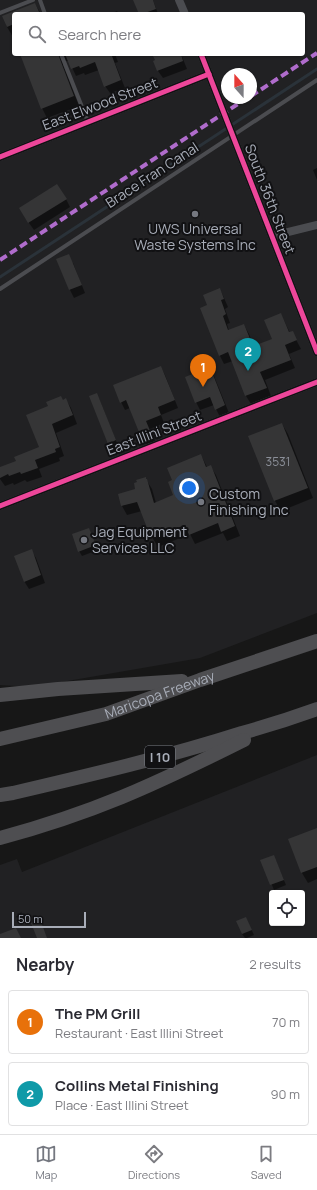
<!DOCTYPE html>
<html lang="en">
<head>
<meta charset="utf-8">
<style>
  body { margin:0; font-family:Manrope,sans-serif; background:#f7f7f7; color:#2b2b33 }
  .controls { position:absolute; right:12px; bottom:12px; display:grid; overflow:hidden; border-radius:4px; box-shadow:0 1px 3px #0004 }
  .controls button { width:36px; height:36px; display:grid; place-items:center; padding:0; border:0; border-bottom:1px solid #e1e1e2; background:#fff; color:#2b2b33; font:20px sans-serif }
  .compass { position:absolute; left:221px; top:68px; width:36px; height:36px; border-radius:50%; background:#fff; box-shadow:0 1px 3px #0004; rotate:339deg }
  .scale { position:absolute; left:12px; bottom:10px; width:74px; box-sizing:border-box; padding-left:4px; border:2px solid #a8adb8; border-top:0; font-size:11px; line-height:14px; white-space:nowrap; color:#a8adb8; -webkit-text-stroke:3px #111113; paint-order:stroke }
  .you { position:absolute; left:189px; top:488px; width:14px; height:14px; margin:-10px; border:3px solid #fff; border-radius:50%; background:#1a73e8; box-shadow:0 0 0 6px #1a73e833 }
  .badge { display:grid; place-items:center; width:26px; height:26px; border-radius:50%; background:#757880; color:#fff; font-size:13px; font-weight:700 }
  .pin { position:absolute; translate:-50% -33px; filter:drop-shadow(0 1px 2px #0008) }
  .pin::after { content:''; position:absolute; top:21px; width:14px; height:12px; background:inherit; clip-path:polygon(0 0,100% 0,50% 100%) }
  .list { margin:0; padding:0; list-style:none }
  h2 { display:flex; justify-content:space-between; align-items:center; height:52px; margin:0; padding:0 16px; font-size:17px }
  h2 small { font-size:13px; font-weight:400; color:#7c7c81 }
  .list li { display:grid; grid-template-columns:26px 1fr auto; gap:12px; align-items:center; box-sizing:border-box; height:64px; margin:0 8px 8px; padding:0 8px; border:1px solid #e1e1e2; border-radius:4px }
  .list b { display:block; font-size:15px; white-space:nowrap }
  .list p { margin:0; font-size:13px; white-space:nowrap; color:#7c7c81 }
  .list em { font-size:13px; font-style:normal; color:#7c7c81 }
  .icon { flex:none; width:22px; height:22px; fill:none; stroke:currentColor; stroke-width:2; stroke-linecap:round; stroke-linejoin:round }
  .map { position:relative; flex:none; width:317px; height:938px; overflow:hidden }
  .search { position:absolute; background:#fff; box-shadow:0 1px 3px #0004; left:12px; right:12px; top:12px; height:44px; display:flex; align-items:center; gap:10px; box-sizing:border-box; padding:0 14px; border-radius:4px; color:#7c7c81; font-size:15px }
  .sheet { height:196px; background:#fff }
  nav { display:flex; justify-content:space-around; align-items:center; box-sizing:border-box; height:56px; border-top:1px solid #e1e1e2; background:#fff; font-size:11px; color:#7c7c81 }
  nav a { display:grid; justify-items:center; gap:2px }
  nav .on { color:#757880 }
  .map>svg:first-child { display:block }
</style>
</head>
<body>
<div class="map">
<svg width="317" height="938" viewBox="0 0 317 938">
  <rect width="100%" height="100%" fill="#171717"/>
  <g fill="#212123" fill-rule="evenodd">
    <path d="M0,0H317V613L200,658L33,687L0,685ZM14,14H303V54H14ZM227,74H251V98H227Z"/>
    <path d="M317,755V938H0V865L17,859L22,872ZM272,893H302V923H272Z"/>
  </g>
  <g fill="#0007">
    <path d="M135,0H153L158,14H140Z"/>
    <path d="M35,4L41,14H14L13,37L7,27L4,16Z"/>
    <path d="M117,11L119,14H110Z"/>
    <path d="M21,54H115L118,62L115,63L125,88L110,93L105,86L99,70L85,75L84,73L76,76L69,61H65L63,65L79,106L47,118L42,108Z"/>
    <path d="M153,54H181L187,69L163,78L158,71L155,61H156Z"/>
    <path d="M317,168V180L313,170Z"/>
    <path d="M66,199L70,207L34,230L24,216Z"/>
    <path d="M58,260L73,263L85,293L74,298L70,290Z"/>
    <path d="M220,289L228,307L225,309L230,323L227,324L229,331L244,325L249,334L254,347L273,339L281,314L290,333L292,332L301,349L289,354L295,368L265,380L271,396L251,404L246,396L233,361L224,364L220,356L208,306Z"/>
    <path d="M161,367L165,375L178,408L161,415L164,423L150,429L155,441L146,444L142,437L130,408L125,410L121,402Z"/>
    <path d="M209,368L214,376L229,413L220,417L214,405L200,410L196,402Z"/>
    <path d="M98,396L117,443L110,445L109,443Z"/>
    <path d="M66,400L71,408L77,424L56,433L64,456L59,458L60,461L39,469L42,477L27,482L25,480L14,485L13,483L5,486L0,479V468L17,462L41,448L63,401Z"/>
    <path d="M282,424L288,434L313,498L281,511L275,501L250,437Z"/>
    <path d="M201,455L207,467L210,466L216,475L240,536L227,541L223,533L195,544L190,534L158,547L152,537L142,511L127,515L122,506L137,490L145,478L152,489L156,503L175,496L173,481Z"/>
    <path d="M89,529L98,550L82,556L79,551Z"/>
    <path d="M31,550L36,558L45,583L29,589L24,581Z"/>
    <path d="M317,829V879L308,883L302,873L290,839Z"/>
    <path d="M262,860L276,861L286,885L274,890Z"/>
    <path d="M246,918L254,935L247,938H245L242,934Z"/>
  </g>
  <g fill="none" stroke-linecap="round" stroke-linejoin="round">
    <path stroke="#2a3239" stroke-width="3" d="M0,277L317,69"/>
  </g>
  <g fill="#353536">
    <path d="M133,0H153L156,9L142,14H139Z"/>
    <path d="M35,3L40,14H14V24L7,27L2,16Z"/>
    <path d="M20,54H58L74,96L41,109Z"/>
    <path d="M65,54H115L112,56L121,80L104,87L95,62L80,68L79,66L71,69Z"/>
    <path d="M152,54H181L183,61L157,71L153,61L155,60Z"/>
    <path d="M57,184L67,199L28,223L19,208Z"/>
    <path d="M69,254L82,285L69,290L56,259Z"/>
    <path d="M220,288L224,299L221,300L226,314L223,316L228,330L244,324L253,346L272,339L264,320L281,313L289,332L293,331L297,340L285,345L291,360L260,372L267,388L245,396L228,352L219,356L200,308L207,305L203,295Z"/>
    <path d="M161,366L175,400L158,407L161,415L146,421L151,433L141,437L126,400L120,403L113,385Z"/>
    <path d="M210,367L225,405L215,410L210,397L195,403L185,377Z"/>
    <path d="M97,393L116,440L108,444L89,396Z"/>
    <path d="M61,396L63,400L66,398L73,415L52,424L60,447L55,449L56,452L35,460L38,468L21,474L20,472L9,476L8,474L0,478V467L16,461L14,457L39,447L26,415L48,406L46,402Z"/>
    <path d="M282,423L308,488L274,501L248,436Z"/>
    <path d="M201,454L206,467L211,465L235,526L221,532L218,523L189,535L185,525L151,538L137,502L121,506L118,494L135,489L134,483L137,482L136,480L146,477V479H147L154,503L173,495L168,482L172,480L167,468Z"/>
    <path d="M89,528L96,545L78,552L72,534Z"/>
    <path d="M32,549L41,575L24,582L14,556Z"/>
    <path d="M317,828V867L301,873L288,839Z"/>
    <path d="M274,855L284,880L270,885L260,860Z"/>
    <path d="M246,917L252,930L242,934L236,921Z"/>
    <path d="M40,919L47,938H37L31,923Z"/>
    <path d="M16,928L21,938H0V934Z"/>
  </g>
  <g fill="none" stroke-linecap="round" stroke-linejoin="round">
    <g stroke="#4b4c50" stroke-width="4">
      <path d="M40,0L45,14"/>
      <path d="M0,13L33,0"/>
      <path d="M61,54L88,122"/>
      <path d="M0,289L317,80"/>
    </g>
    <g stroke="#4b4c50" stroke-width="8">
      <path d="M179,0L185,14"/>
      <path d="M201,54L317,352"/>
      <path d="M0,157L209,74"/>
      <path d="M272,236L317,225"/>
      <path d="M0,506L317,382"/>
    </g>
    <g stroke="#4e4e51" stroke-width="14">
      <path d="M0,695L58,689L182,681"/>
      <path id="s1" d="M0,739L106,714L200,680L317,641"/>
      <path d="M0,795L13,793C90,775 167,757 242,733C267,726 292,718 317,709"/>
      <path d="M0,838C41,827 83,813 122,797C163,780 204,760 244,740"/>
    </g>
    <g stroke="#b06ccc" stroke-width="4" stroke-dasharray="8 4" stroke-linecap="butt">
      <path d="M251,96L317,53"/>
      <path d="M0,260L247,98"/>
    </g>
    <g stroke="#111113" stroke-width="8">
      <g id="cycleway">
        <path d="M201,54L317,352"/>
        <path d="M0,157L209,74"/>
        <path d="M0,506L317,382"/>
      </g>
    </g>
    <use href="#cycleway" stroke="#ed469a" stroke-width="5"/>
  </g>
  <g fill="#757880" stroke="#111113" stroke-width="1.5">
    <circle cx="195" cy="214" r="4"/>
    <circle cx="201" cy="502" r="4"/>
    <circle cx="84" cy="540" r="4"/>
  </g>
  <g text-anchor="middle" stroke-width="4" stroke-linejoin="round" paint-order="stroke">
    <g font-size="12" fill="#8b8f98">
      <text x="278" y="466">3531</text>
    </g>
    <rect fill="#111113" stroke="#7b7e86" stroke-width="1" x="145" y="746" width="30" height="22" rx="3"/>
    <g font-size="13" font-weight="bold" fill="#a8adb8">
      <text x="160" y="762">I 10</text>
    </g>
    <g font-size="14" fill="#a8adb8" stroke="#111113">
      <text transform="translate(100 104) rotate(-21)" y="5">East Elwood Street</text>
      <text transform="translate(152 175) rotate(-33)" y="5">Brace Fran Canal</text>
      <text transform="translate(270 199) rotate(69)" y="5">South 36th Street</text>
      <text transform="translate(154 433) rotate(-21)" y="5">East Illini Street</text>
      <text dy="5" stroke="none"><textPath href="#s1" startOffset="166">Maricopa Freeway</textPath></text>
    </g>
    <g font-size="14" fill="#a8adb8" stroke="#111113" text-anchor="start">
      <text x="195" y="234" text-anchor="middle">UWS Universal<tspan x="195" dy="16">Waste Systems Inc</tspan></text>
      <text x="209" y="499">Custom<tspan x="209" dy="16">Finishing Inc</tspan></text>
      <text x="92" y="537">Jag Equipment<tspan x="92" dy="16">Services LLC</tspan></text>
    </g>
  </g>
</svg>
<div class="controls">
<button><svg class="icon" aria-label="locate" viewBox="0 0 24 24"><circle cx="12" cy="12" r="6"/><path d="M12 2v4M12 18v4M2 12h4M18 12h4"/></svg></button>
</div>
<svg class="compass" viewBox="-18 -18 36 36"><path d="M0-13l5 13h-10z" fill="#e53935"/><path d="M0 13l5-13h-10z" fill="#7c7c81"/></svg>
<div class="scale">50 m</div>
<div class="you"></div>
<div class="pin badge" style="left:203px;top:387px;background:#e8710a">1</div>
<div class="pin badge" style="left:248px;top:371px;background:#0f9aa8">2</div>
<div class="search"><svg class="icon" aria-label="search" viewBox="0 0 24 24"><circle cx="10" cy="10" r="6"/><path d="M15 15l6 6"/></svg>Search here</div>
</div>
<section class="sheet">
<h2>Nearby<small>2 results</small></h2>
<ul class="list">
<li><span class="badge" style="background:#e8710a">1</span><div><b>The PM Grill</b><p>Restaurant · East Illini Street</p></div><em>70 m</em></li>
<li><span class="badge" style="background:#0f9aa8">2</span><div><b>Collins Metal Finishing</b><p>Place · East Illini Street</p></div><em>90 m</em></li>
</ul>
</section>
<nav>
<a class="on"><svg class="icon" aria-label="map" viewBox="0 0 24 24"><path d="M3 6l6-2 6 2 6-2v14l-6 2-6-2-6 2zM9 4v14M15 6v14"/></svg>Map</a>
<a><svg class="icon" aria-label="directions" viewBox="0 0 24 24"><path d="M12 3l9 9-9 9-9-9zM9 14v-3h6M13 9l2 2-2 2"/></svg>Directions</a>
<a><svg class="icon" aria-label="saved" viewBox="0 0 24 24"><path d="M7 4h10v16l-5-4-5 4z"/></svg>Saved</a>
</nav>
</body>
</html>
